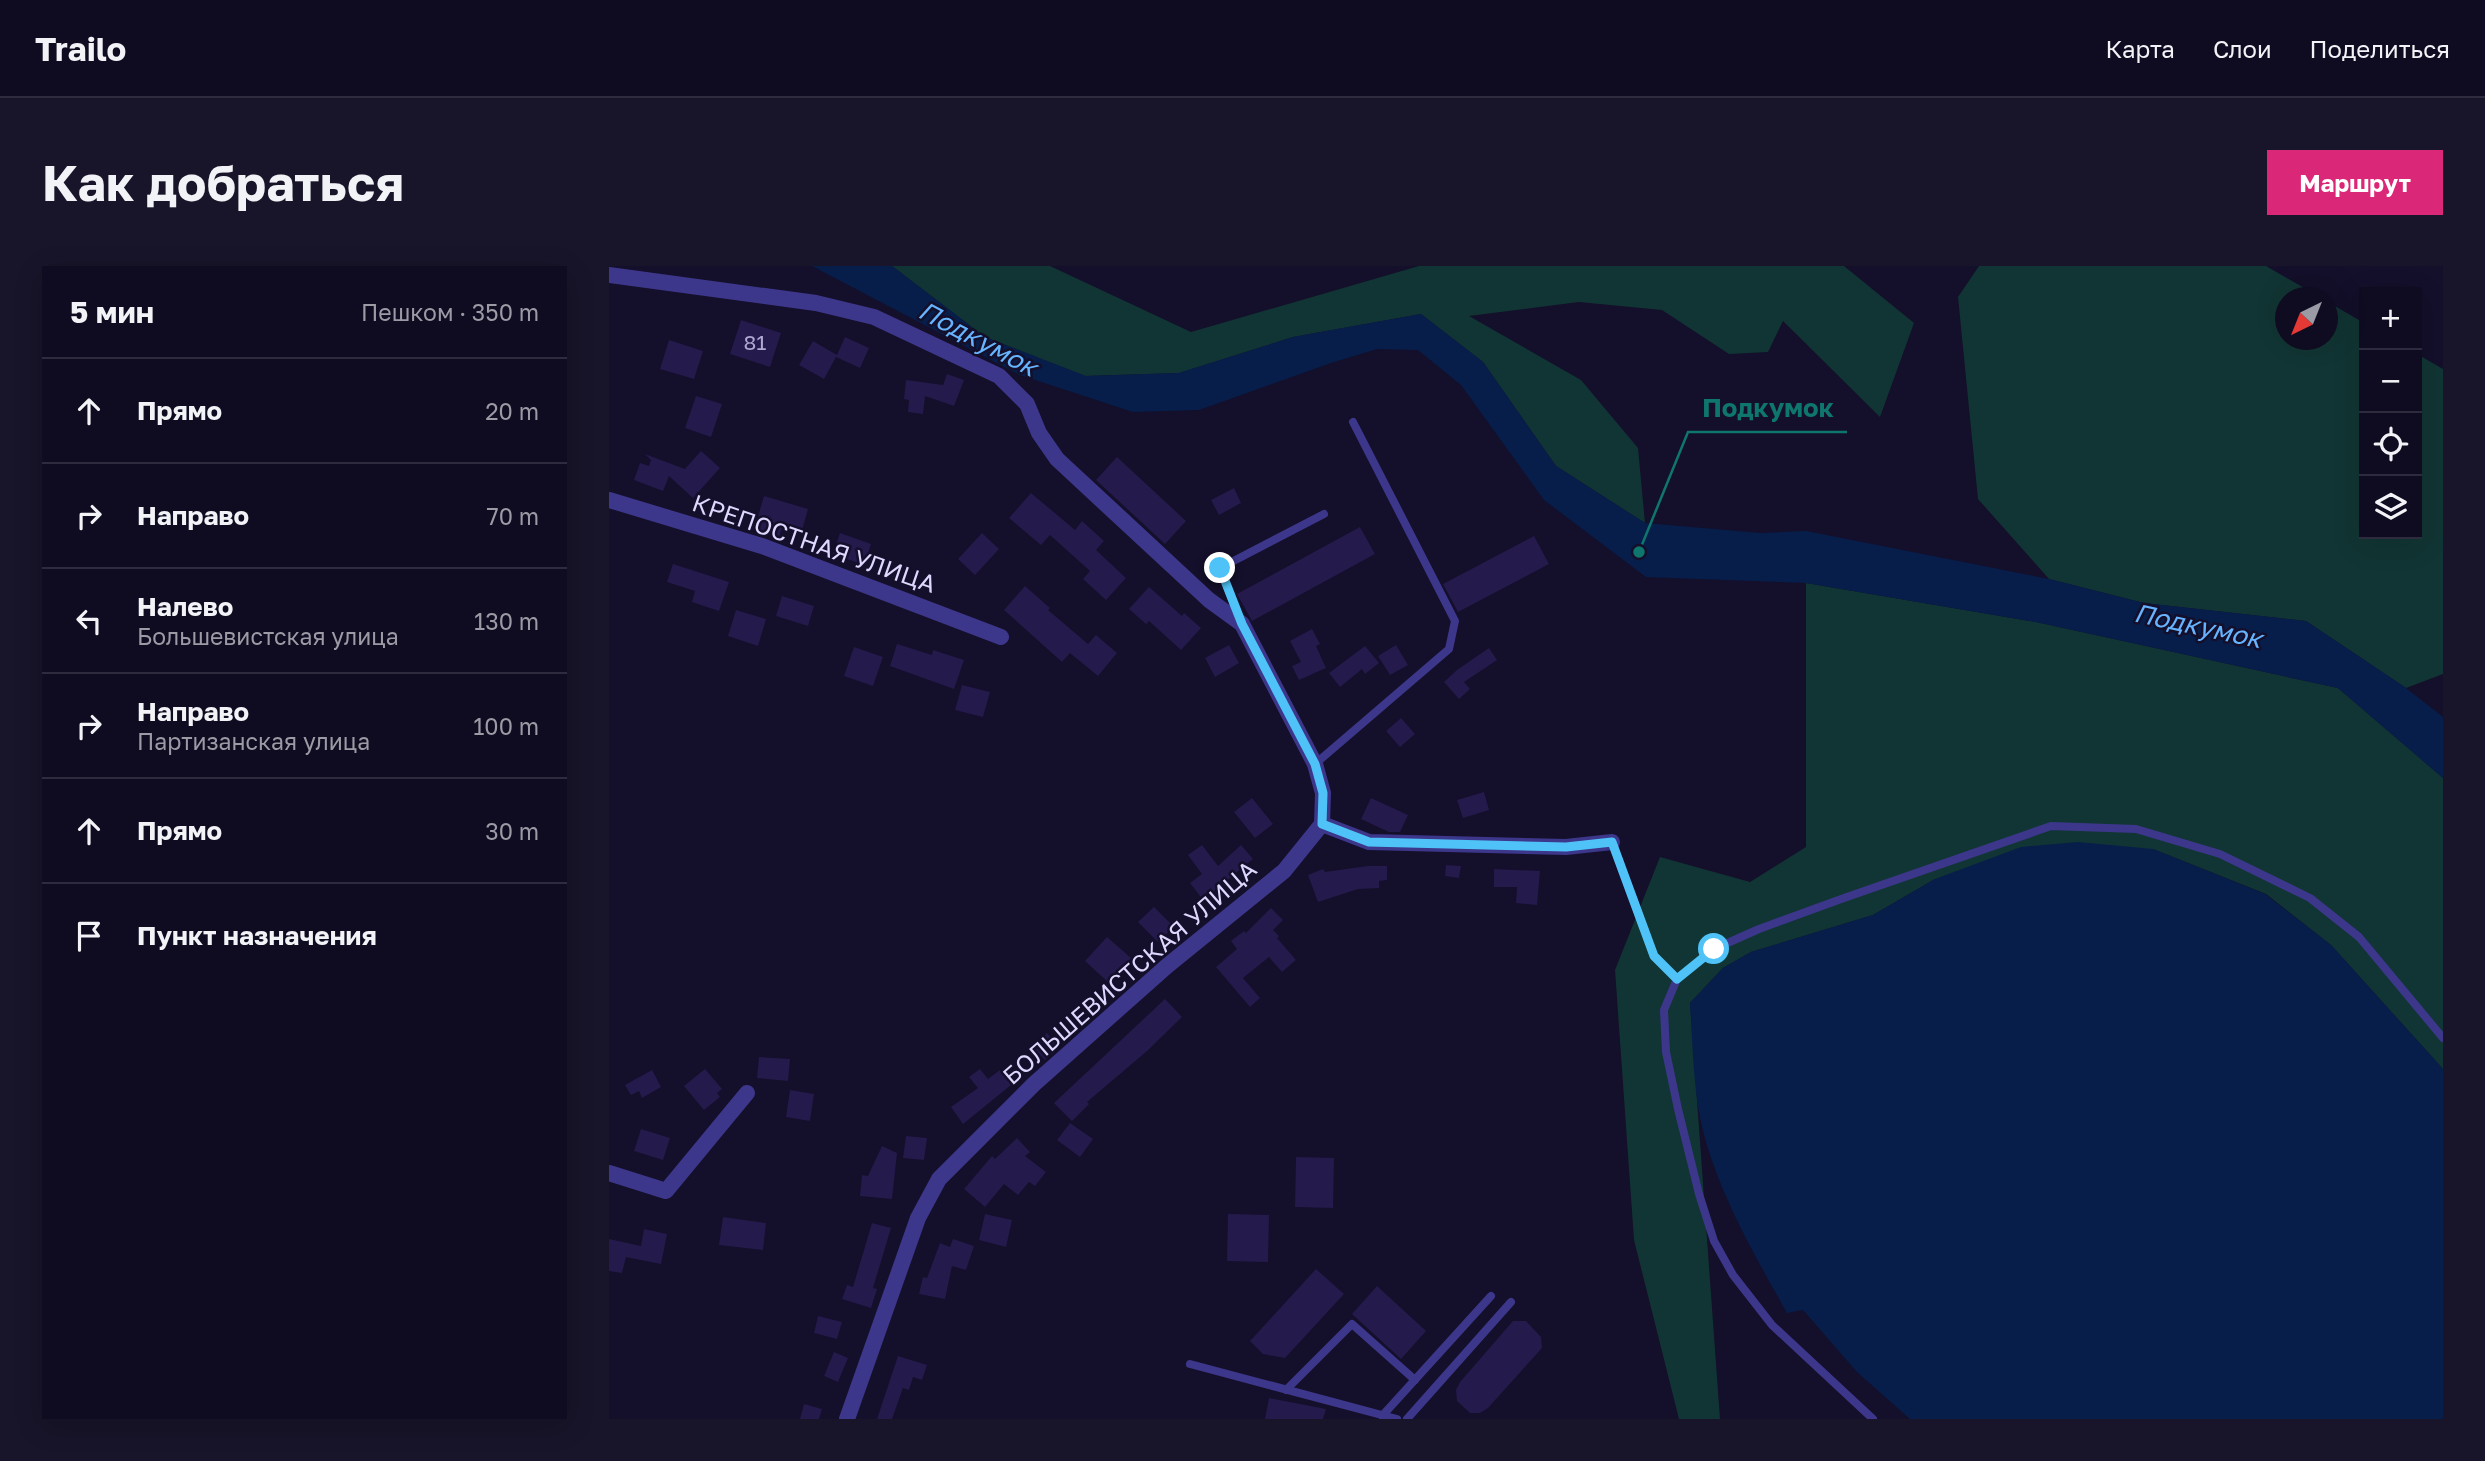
<!DOCTYPE html>
<html lang="ru">
<head>
<meta charset="utf-8">
<style>
  body { margin:0; font-family:"Golos Text",sans-serif; background:#181429; color:#f1f3f6 }
  .controls { position:absolute; right:21px; top:21px; display:grid; overflow:hidden; border-radius:0px; box-shadow:0 7px 28px #0002 }
  .controls button { width:63px; height:63px; display:grid; place-items:center; padding:0; border:0; border-bottom:2px solid #2f2b3e; background:#0f0b20; color:#f1f3f6; font:35px sans-serif }
  .compass { position:absolute; left:1666px; top:21px; width:63px; height:63px; border-radius:50%; background:#0f0b20; box-shadow:0 7px 28px #0002; rotate:223deg }
  .stop { position:absolute; width:21px; height:21px; margin:-16px; border:5px solid #4fc3f7; border-radius:50%; background:#fff }
  .stop.end { background:#4fc3f7; border-color:#fff; box-shadow:0 2px 7px #0008 }
  .list { margin:0; padding:0; list-style:none }
  h2 { display:flex; justify-content:space-between; align-items:center; height:91px; margin:0; padding:0 28px; font-size:30px }
  h2 small { font-size:23px; font-weight:400; color:#9b9ba5 }
  .list li { display:grid; grid-template-columns:46px 1fr auto; gap:21px; align-items:center; box-sizing:border-box; height:105px; padding:0 28px; border-top:2px solid #2f2b3e }
  .list b { display:block; font-size:26px; white-space:nowrap }
  .list p { margin:0; font-size:23px; white-space:nowrap; color:#9b9ba5 }
  .list em { font-size:23px; font-style:normal; color:#9b9ba5 }
  .icon { flex:none; width:38px; height:38px; fill:none; stroke:currentColor; stroke-width:2; stroke-linecap:round; stroke-linejoin:round }
  .map { position:relative; flex:none; width:1834px; height:1153px; overflow:hidden; border-radius:0px }
  header { display:flex; align-items:center; gap:42px; box-sizing:border-box; height:98px; padding:0 35px; background:#0f0b20; border-bottom:2px solid #2f2b3e }
  header strong { font-size:33px }
  nav { display:flex; gap:38px; margin-inline-start:auto; font-size:24px }
  .intro { display:flex; align-items:center; justify-content:space-between; box-sizing:border-box; height:168px; padding:0 42px }
  h1 { margin:0; font-size:49px }
  .button { padding:18px 32px; border-radius:0px; background:#db2777; color:#fff; font-size:24px; font-weight:700 }
  main { display:flex; gap:42px; padding:0 42px }
  aside { flex:1; background:#0f0b20; border-radius:0px; box-shadow:0 7px 28px #0002 }
  .map>svg:first-child { display:block }
</style>
</head>
<body>
<header>
<strong>Trailo</strong>
<nav><a>Карта</a><a>Слои</a><a>Поделиться</a></nav>
</header>
<div class="intro"><h1>Как добраться</h1><a class="button">Маршрут</a></div>
<main>
<aside>
<h2>5 мин<small>Пешком · 350 m</small></h2>
<ul class="list">
<li><svg class="icon" aria-label="ahead" viewBox="0 0 24 24"><path d="M12 20V5M6 11l6-6 6 6"/></svg><div><b>Прямо</b></div><em>20 m</em></li>
<li><svg class="icon" aria-label="right" viewBox="0 0 24 24"><path d="M7 20v-9h11M14 6l5 5-5 5"/></svg><div><b>Направо</b></div><em>70 m</em></li>
<li><svg class="icon" aria-label="left" viewBox="0 0 24 24"><path d="M17 20v-9H6M10 6l-5 5 5 5"/></svg><div><b>Налево</b><p>Большевистская улица</p></div><em>130 m</em></li>
<li><svg class="icon" aria-label="right" viewBox="0 0 24 24"><path d="M7 20v-9h11M14 6l5 5-5 5"/></svg><div><b>Направо</b><p>Партизанская улица</p></div><em>100 m</em></li>
<li><svg class="icon" aria-label="ahead" viewBox="0 0 24 24"><path d="M12 20V5M6 11l6-6 6 6"/></svg><div><b>Прямо</b></div><em>30 m</em></li>
<li><svg class="icon" aria-label="arrive" viewBox="0 0 24 24"><path d="M6 21V4h12l-3 4 3 4H6"/></svg><div><b>Пункт назначения</b></div></li>
</ul>
</aside>
<div class="map">
<svg width="1834" height="1153" viewBox="0 0 1834 1153">
  <rect width="100%" height="100%" fill="#140f2a"/>
  <g fill="#113534">
    <path d="M283,0H441L582,66L810,0H1235L1305,57L1271,151L1174,55L1159,86L1120,88L1053,44L970,36L860,50L972,114L1029,182L1036,257L947,200L874,96L812,48L684,71L570,107L476,110L376,71Z"/>
    <path d="M1370,0H1657L1711,31L1676,32V74H1718L1719,36L1755,57V268H1808V88L1834,103V408L1797,422L1697,355L1535,337L1440,313L1369,233L1349,31Z"/>
    <path d="M1197,317L1427,356L1729,422L1834,512V803L1722,679L1657,628L1544,583L1326,613L1264,649L1142,686L1114,702L1081,737L1111,1153H1070L1025,974L1006,704L1051,591L1141,616L1197,581Z"/>
  </g>
  <g fill="#071e4b">
    <path d="M203,0H283L376,71L477,110L570,107L684,71L812,48L874,96L947,200L1036,257L1151,267L1197,265L1440,313L1535,337L1697,355L1797,422L1834,451V512L1729,422L1427,356L1197,317L1037,311L935,234L852,119L809,84L768,83L722,97L590,144L524,146L411,109Z"/>
    <path d="M1469,576L1544,583L1656,628L1722,679L1834,803V1153H1301L1248,1106L1194,1044L1178,1047C1147,992 1115,937 1097,876C1084,832 1084,783 1081,737L1114,702L1142,686L1264,649L1326,613L1412,581Z"/>
  </g>
  <g fill="#251a4c">
    <path d="M132,54L172,67L161,101L121,88Z"/>
    <path d="M236,71L260,82L251,102L227,91L215,113L190,99L204,75L228,89Z"/>
    <path d="M60,74L94,85L85,113L51,103Z"/>
    <path d="M338,108L355,114L345,140L316,130L314,148L299,146L300,134L295,133L297,114L334,119Z"/>
    <path d="M87,130L113,138L102,171L76,162Z"/>
    <path d="M92,185L111,202L84,232L60,210L54,225L25,214L31,197L40,200L42,194L36,188L76,203Z"/>
    <path d="M508,191L577,255L556,278L487,214Z"/>
    <path d="M625,222L632,237L610,249L602,234Z"/>
    <path d="M422,227L466,264L473,255L495,275L487,284L517,312L497,334L474,313L481,305L441,269L432,279L400,252Z"/>
    <path d="M155,230L199,243L192,268L173,262L170,272L145,264Z"/>
    <path d="M751,261L766,288L643,355L628,328Z"/>
    <path d="M231,267L262,278L255,299L224,288Z"/>
    <path d="M373,267L390,283L366,309L349,293Z"/>
    <path d="M925,270L940,298L849,346L834,318Z"/>
    <path d="M64,298L120,316L110,345L83,336L86,325L58,316Z"/>
    <path d="M416,320L441,342L439,344L479,378L487,369L508,387L489,410L461,387L453,396L395,344Z"/>
    <path d="M540,321L573,350L575,347L592,362L572,384L540,355L537,358L520,343Z"/>
    <path d="M173,330L205,340L199,360L167,350Z"/>
    <path d="M127,344L157,353L149,380L119,370Z"/>
    <path d="M703,363L711,378L707,380L717,402L690,414L683,400L692,396L681,375Z"/>
    <path d="M288,378L323,389L324,384L355,394L345,423L281,400Z"/>
    <path d="M620,379L630,397L606,411L596,392Z"/>
    <path d="M787,379L799,399L781,409L769,390Z"/>
    <path d="M756,380L770,397L756,408L753,403L731,421L720,407Z"/>
    <path d="M245,381L274,391L264,420L235,410Z"/>
    <path d="M880,382L888,394L855,416L861,423L850,433L835,416L848,404Z"/>
    <path d="M353,419L381,426L374,451L346,444Z"/>
    <path d="M792,452L806,468L791,481L777,465Z"/>
    <path d="M875,526L880,544L854,552L848,534Z"/>
    <path d="M643,532L664,558L646,572L625,546Z"/>
    <path d="M762,532L799,549L791,566H780L752,553Z"/>
    <path d="M593,579L609,600L632,579L644,593L594,634L581,617L593,608L579,589Z"/>
    <path d="M837,599L852,600L850,612L836,610Z"/>
    <path d="M759,600H778V614L770,615V622L749,623L709,636L699,609L714,603L716,606Z"/>
    <path d="M885,603L931,605L928,639L907,637L908,621H885Z"/>
    <path d="M545,641L565,661L549,676L529,656Z"/>
    <path d="M662,642L674,654L664,664L670,670L668,672L687,694L673,706L660,691L634,712L651,732L641,741L607,701L628,683L622,675L635,665L637,667Z"/>
    <path d="M498,671L522,692L500,717L476,695Z"/>
    <path d="M556,733L573,751L538,785L478,836L480,838L463,855L445,837Z"/>
    <path d="M438,767L450,781L436,794L423,781Z"/>
    <path d="M150,791L181,793L179,815L148,812Z"/>
    <path d="M96,803L113,823L108,827L111,831L95,844L75,820Z"/>
    <path d="M371,803L379,813L391,804L402,819L354,858L342,841L369,822L360,811Z"/>
    <path d="M43,804L52,821L33,832L30,825L22,829L16,819Z"/>
    <path d="M181,824L205,828L201,855L177,851Z"/>
    <path d="M461,857L484,873L471,891L448,874Z"/>
    <path d="M32,863L61,872L54,894L25,885Z"/>
    <path d="M297,870L318,872L315,894L294,892Z"/>
    <path d="M408,872L421,886L416,890L437,906L426,920L420,916L409,929L395,918L376,941L355,923L383,890L386,893Z"/>
    <path d="M273,880L288,887L283,933L251,930L253,909L259,910Z"/>
    <path d="M687,891L725,892L724,942L686,941Z"/>
    <path d="M376,948L403,954L397,981L370,974Z"/>
    <path d="M619,948L660,949L659,996L618,995Z"/>
    <path d="M114,951L157,957L154,984L110,979Z"/>
    <path d="M263,957L282,962L264,1022L268,1023L262,1042L233,1033L238,1019L244,1021Z"/>
    <path d="M35,963L58,968L52,998L17,991L13,1007L0,1005V973L32,980Z"/>
    <path d="M344,973L365,980L357,1004L343,1000L336,1033L310,1028L314,1011L318,1012L331,977L341,981Z"/>
    <path d="M707,1003L735,1028L676,1092L654,1088L641,1075Z"/>
    <path d="M768,1020L817,1065L792,1093L743,1048Z"/>
    <path d="M209,1050L233,1056L228,1073L205,1067Z"/>
    <path d="M904,1055H917L932,1071L933,1082L879,1142L871,1147H861L848,1135L847,1124L851,1116Z"/>
    <path d="M225,1086L239,1092L229,1116L215,1110Z"/>
    <path d="M289,1090L318,1099L313,1114L304,1111L300,1124L294,1122L283,1153H268Z"/>
    <path d="M660,1132L717,1143L714,1153H656Z"/>
    <path d="M195,1138L213,1143L210,1153H191Z"/>
  </g>
  <g fill="none" stroke-linecap="round" stroke-linejoin="round">
    <g stroke="#3d378c" stroke-width="8">
      <path d="M630,352L611,302L715,248"/>
      <path d="M706,498L840,383L846,355L744,156"/>
      <path d="M1003,576L1045,690L1068,713"/>
      <path d="M581,1098L788,1153"/>
      <path d="M677,1124L743,1058L806,1114"/>
      <path d="M773,1150L882,1030"/>
      <path d="M798,1153L902,1036"/>
      <path d="M1264,1153L1163,1059L1124,1009L1105,975L1090,928L1069,843L1057,786L1055,744L1068,713L1105,683L1150,663L1235,632L1442,560L1527,563L1611,588L1701,632L1750,671L1834,772"/>
    </g>
    <g stroke="#3d378c" stroke-width="16">
      <path d="M0,9L207,37L265,51L390,110L418,138L430,167L448,193L600,334L633,358L706,498L714,527L713,558"/>
      <path d="M0,234L153,280L392,371"/>
      <path d="M713,558L760,576L957,581L1003,576"/>
      <path d="M0,907L57,925L138,827"/>
      <path d="M238,1153L309,952L330,913L425,818L558,700L675,605L713,558"/>
    </g>
  </g>
  <g fill="none" stroke-linecap="round" stroke-linejoin="round">
    <path stroke="#4fc3f7" stroke-width="9" d="M611,302L633,358L706,498L714,527L713,558L760,576L957,581L1003,576L1045,690L1068,713L1105,683"/>
  </g>
  <g text-anchor="middle" stroke-width="5" stroke-linejoin="round" paint-order="stroke">
    <g font-size="21" fill="#b0a8d2">
      <text x="146" y="84">81</text>
    </g>
    <g font-size="24" fill="#ded8ff" stroke="#140f2a">
      <text transform="translate(205 278) rotate(19)" y="8">КРЕПОСТНАЯ УЛИЦА</text>
      <text transform="translate(521 707) rotate(-41)" y="8">БОЛЬШЕВИСТСКАЯ УЛИЦА</text>
    </g>
    <g font-size="26" font-style="italic" fill="#66b4ff" stroke="#140f2a">
      <text transform="translate(369 73) rotate(28)" y="9">Подкумок</text>
      <text transform="translate(1589 360) rotate(12)" y="9">Подкумок</text>
    </g>
  </g>
  <path fill="none" stroke="#0f766e" stroke-width="2.5" d="M1030 286L1079 166H1238"/>
  <circle fill="#0f766e" stroke="#140f2a" stroke-width="2.5" cx="1030" cy="286" r="7"/>
  <g font-size="26" text-anchor="middle" font-weight="bold" fill="#0f766e" stroke="#140f2a" stroke-width="5" stroke-linejoin="round" paint-order="stroke">
    <text x="1159" y="151">Подкумок</text>
  </g>
</svg>
<div class="controls">
<button>+</button>
<button>−</button>
<button><svg class="icon" aria-label="locate" viewBox="0 0 24 24"><circle cx="12" cy="12" r="6"/><path d="M12 2v4M12 18v4M2 12h4M18 12h4"/></svg></button>
<button><svg class="icon" aria-label="layers" viewBox="0 0 24 24"><path d="M12 4l9 5-9 5-9-5zM3 14l9 5 9-5"/></svg></button>
</div>
<svg class="compass" viewBox="-18 -18 36 36"><path d="M0-13l5 13h-10z" fill="#e53935"/><path d="M0 13l5-13h-10z" fill="#9b9ba5"/></svg>
<div class="stop" style="left:1105px;top:683px"></div>
<div class="stop end" style="left:611px;top:302px"></div>
</div>
</main>
</body>
</html>
